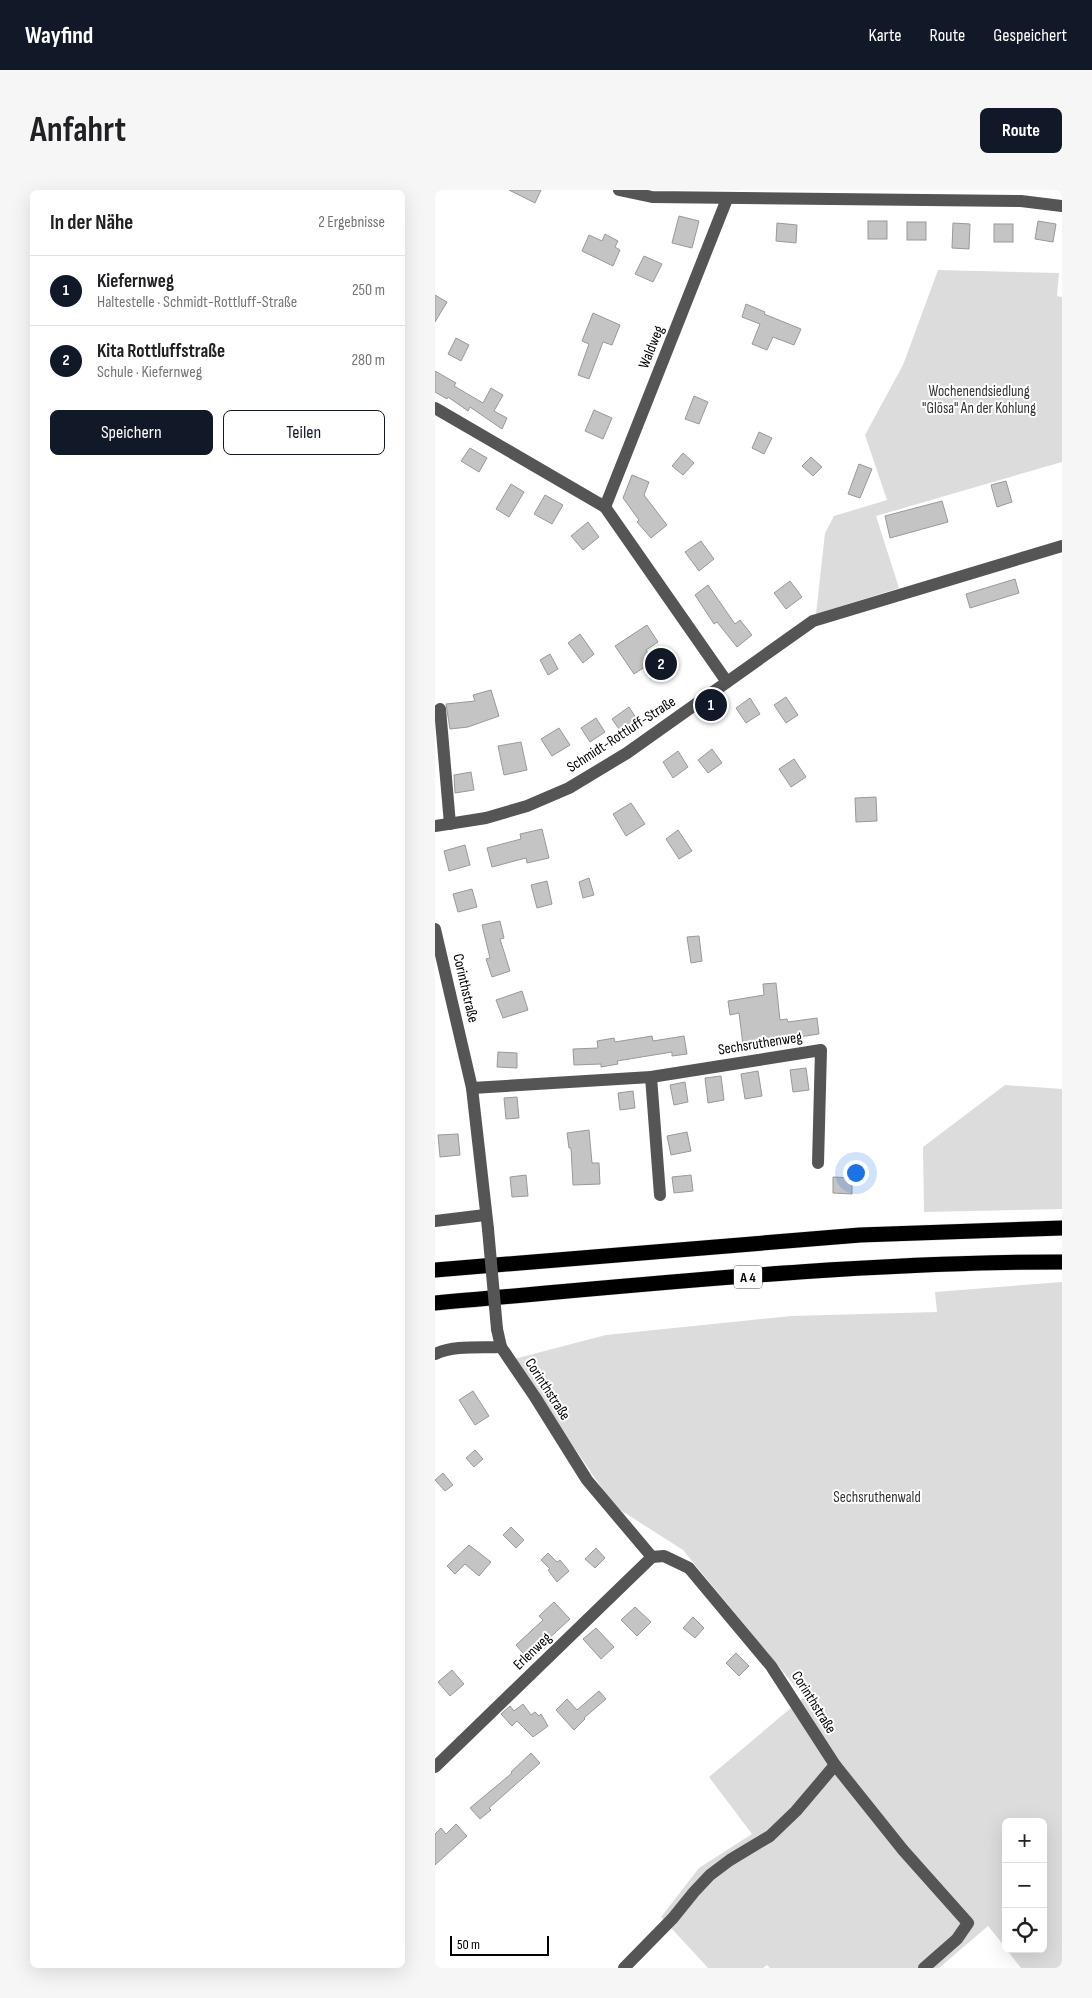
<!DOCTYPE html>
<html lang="de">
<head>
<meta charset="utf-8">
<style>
  body { margin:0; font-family:"Sofia Sans Condensed",sans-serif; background:#f6f6f6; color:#202124 }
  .controls { position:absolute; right:15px; bottom:15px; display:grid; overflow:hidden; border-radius:8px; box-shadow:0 5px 20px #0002 }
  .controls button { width:45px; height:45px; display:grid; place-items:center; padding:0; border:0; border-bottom:1px solid #e0e0e0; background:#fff; color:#202124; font:25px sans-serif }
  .scale { position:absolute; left:15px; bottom:12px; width:99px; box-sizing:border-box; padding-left:5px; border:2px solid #000; border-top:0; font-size:14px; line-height:18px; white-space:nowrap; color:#000; -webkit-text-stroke:4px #fff; paint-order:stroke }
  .you { position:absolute; left:420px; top:982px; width:18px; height:18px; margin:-12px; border:4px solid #fff; border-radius:50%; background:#1a73e8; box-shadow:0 0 0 8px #1a73e833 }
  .badge { display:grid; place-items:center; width:32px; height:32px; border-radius:50%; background:#111827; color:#fff; font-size:16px; font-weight:700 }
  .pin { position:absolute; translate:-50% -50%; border:2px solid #fff; box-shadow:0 1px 5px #0006 }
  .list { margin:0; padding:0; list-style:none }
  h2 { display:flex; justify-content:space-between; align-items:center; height:65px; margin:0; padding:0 20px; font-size:21px }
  h2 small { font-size:16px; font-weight:400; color:#757577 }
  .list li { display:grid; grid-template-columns:32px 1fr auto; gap:15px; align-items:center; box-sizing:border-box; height:70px; padding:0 20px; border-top:1px solid #e0e0e0 }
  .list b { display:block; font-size:19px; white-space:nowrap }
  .list p { margin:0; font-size:16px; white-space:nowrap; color:#757577 }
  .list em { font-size:16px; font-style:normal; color:#757577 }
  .actions { display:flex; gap:10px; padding:15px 20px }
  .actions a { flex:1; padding:11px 0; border:1px solid #111827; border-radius:8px; text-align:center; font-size:18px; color:#111827 }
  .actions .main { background:#111827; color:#fff }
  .icon { flex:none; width:28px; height:28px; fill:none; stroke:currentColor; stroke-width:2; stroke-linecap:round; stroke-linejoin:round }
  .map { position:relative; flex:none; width:627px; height:1778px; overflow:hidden; border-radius:8px }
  header { display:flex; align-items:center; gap:30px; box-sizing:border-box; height:70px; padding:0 25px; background:#111827; color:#fff }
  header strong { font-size:24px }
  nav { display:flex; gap:28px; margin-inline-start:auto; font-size:18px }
  .intro { display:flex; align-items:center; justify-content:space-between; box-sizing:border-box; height:120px; padding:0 30px }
  h1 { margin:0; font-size:35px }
  .button { padding:12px 22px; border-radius:8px; background:#111827; color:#fff; font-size:18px; font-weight:700 }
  main { display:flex; gap:30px; padding:0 30px }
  aside { flex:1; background:#fff; border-radius:8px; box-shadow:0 5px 20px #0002 }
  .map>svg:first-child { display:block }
</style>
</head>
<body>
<header>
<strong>Wayfind</strong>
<nav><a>Karte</a><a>Route</a><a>Gespeichert</a></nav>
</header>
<div class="intro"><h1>Anfahrt</h1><a class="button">Route</a></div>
<main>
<aside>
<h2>In der Nähe<small>2 Ergebnisse</small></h2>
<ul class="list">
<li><span class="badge">1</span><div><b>Kiefernweg</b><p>Haltestelle · Schmidt-Rottluff-Straße</p></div><em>250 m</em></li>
<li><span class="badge">2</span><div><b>Kita Rottluffstraße</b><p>Schule · Kiefernweg</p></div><em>280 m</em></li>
</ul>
<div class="actions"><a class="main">Speichern</a><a>Teilen</a></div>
</aside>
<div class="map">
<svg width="627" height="1778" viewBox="0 0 627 1778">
  <rect width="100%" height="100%" fill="#fff"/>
  <g fill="#dcdcdc">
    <path d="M503,80L624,83L622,106L627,107V272L441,326L464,398L381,424L390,343L399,326L452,310L430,245L468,175Z"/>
    <path d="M570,895L627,899V1019L489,1022L488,957Z"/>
    <path d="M627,1092V1778H586L571,1759H608V1632H571V1758L553,1736L504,1778H335L332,1775L328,1778H273L226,1727L264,1678L317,1644L274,1587L369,1507L248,1360L179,1316L79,1169L171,1145L356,1126L502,1122L500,1102Z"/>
  </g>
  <g fill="#c4c4c4" stroke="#999">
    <path d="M74,0H106L100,13Z"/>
    <path d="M244,26L264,31L257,58L237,53Z"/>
    <rect x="433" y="31" width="19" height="18"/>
    <path d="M603,31L621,34L618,52L600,49Z"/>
    <rect x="472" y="32" width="19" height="18"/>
    <path d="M342,33L362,35L361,53L341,51Z"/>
    <path d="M518,33L535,34L534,59L517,58Z"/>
    <rect x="559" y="34" width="19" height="18"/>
    <path d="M170,44L183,51L180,57L185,60L178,76L147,61L154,45L167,51Z"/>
    <path d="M209,66L227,74L218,92L200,84Z"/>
    <path d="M0,105L12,112L0,132Z"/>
    <path d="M311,114L330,122L329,124L366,139L359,155L338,147L332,160L317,154L325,134L307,127Z"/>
    <path d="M158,123L185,135L177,155L168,152L154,189L143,185L154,154L147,151Z"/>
    <path d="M21,148L34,155L26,171L13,164Z"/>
    <path d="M0,181L21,193L19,196L48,213L56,198L68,205L59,221L72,228L67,239L35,217L33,221L13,207L12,209L0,202Z"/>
    <path d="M259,206L273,212L264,234L250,229Z"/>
    <path d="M159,220L177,228L168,249L150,241Z"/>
    <path d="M324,242L337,248L329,264L317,258Z"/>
    <path d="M35,258L52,268L44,282L26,271Z"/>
    <path d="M248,263L259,273L248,285L237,276Z"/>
    <path d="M376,267L387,277L378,286L367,276Z"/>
    <path d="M424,274L437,279L425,308L413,304Z"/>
    <path d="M197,285L214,292L209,305L232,335L216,348L202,332L204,330L188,308Z"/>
    <path d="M571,291L577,312L562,317L556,295Z"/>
    <path d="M76,294L89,302L74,327L61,319Z"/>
    <path d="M110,305L128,315L117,334L99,324Z"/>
    <path d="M507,311L513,332L455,348L450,326Z"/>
    <path d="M153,332L164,347L148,360L136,346Z"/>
    <path d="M266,351L279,369L264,381L250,362Z"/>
    <path d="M580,389L584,403L535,418L531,404Z"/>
    <path d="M355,391L367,407L351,419L339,403Z"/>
    <path d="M273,395L300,434L305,430L317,445L302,457L282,432L279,434L260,405Z"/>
    <path d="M212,435L223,452L211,460L219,471L199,484L180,456Z"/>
    <path d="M145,444L159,464L148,473L133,453Z"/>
    <path d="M115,464L123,479L113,485L105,470Z"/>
    <path d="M56,500L64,526L33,537L15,539L11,514L40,511L38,505Z"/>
    <path d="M351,507L363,525L351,533L339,515Z"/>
    <path d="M315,508L325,524L311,533L301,518Z"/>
    <path d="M194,517L205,534L188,545L177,529Z"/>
    <path d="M161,528L170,542L155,552L146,538Z"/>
    <path d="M124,538L135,555L117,566L106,549Z"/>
    <path d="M86,552L92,580L69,585L63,556Z"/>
    <path d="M277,559L287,573L273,583L263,570Z"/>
    <path d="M243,561L253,577L238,588L228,572Z"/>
    <path d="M359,569L371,587L356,597L344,579Z"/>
    <path d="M36,582L39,600L20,603L19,585Z"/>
    <path d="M441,607L442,631L421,632L420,608Z"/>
    <path d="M196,613L210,634L191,646L178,624Z"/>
    <path d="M107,639L114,668L92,673L91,668L57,677L52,658L86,649L85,644Z"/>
    <path d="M243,640L257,661L244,669L231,649Z"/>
    <path d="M30,655L35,675L14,681L9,661Z"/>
    <path d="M154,688L159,705L148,708L144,692Z"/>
    <path d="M112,691L117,714L102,718L96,695Z"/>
    <path d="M37,699L42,717L23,722L18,704Z"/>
    <path d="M65,731L69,748L65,749L75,781L57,787L51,769L55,768L47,735Z"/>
    <path d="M264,746L267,771L256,773L252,747Z"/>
    <path d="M341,793L345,830L352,829L353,832L382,828L384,844L308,855L304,823L295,825L293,811L329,805L328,794Z"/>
    <path d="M87,801L93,820L68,828L61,810Z"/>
    <path d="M217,846L218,851L249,846L252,864L237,866V862L182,871L183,874L166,877V874L139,875L138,859L163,858L162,851L179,848L180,852Z"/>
    <path d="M63,862L82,863V878L62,877Z"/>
    <path d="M371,878L374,900L358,902L355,880Z"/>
    <path d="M323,881L327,906L310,909L306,884Z"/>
    <path d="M286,886L289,910L273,913L270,888Z"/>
    <path d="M250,892L253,912L239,915L235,895Z"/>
    <path d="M198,901L200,918L185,920L183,903Z"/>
    <path d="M82,907L84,928L71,929L69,908Z"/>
    <path d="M154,940L157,973H164L165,994L138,995L136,958H134L132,943Z"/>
    <path d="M252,942L256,961L236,965L232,946Z"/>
    <path d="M23,944L25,965L5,967L3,945Z"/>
    <path d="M91,985L93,1006L77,1007L75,987Z"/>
    <path d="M256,985L258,1001L239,1003L237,987Z"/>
    <path d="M398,987L417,988V1004L398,1003Z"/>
    <path d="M38,1201L54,1226L40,1235L24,1210Z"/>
    <path d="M40,1260L48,1269L39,1277L31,1268Z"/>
    <path d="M8,1283L18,1295L10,1301L0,1290Z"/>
    <path d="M76,1337L89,1350L81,1358L68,1345Z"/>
    <path d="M34,1355L56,1372L44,1386L30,1374L20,1384L12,1376Z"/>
    <path d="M161,1358L170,1368L160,1378L150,1369Z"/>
    <path d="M113,1363L122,1372L125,1370L134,1381L122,1392L113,1380L115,1379L106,1370Z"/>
    <path d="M119,1412L135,1429L110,1452L113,1455L95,1471L81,1455L108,1430L104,1426Z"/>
    <path d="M200,1417L216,1432L202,1446L186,1430Z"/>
    <path d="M258,1427L269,1438L260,1448L248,1438Z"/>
    <path d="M161,1438L179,1457L166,1469L148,1449Z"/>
    <path d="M301,1463L314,1476L304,1486L291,1473Z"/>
    <path d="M17,1480L29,1494L15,1506L3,1492Z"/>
    <path d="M164,1501L171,1509L149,1528L150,1529L139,1540L121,1520L132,1509L142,1520Z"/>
    <path d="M88,1514L96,1525L100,1522L104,1526L106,1524L113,1536L98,1547L82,1531L77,1536L66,1524L75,1516L79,1521Z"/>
    <path d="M96,1563L105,1573L54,1618L56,1620L45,1629L35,1618L77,1583L76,1582Z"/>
    <path d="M21,1634L32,1646L0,1675V1644L6,1638L11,1644Z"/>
  </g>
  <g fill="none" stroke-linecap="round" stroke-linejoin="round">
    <g stroke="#dbdbdb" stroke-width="16">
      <g id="highway">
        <path d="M0,1080L425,1045L627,1038"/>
        <path d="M0,1113C208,1095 418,1072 627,1072"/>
      </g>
    </g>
    <g stroke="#555" stroke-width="12">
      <path d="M184,0L217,7L586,11L627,16"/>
      <path d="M0,218L170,317L292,492"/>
      <path d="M170,317L292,9"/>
      <path d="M5,519L15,634"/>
      <path d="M0,636L51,628L92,616L134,598L192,563L378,431L627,356"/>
      <path d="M0,739L37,898L53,1039"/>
      <path d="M216,887L225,1005"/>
      <path d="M37,898L216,887L386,860L383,973"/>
      <path d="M0,1031L50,1025"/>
      <path d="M62,1139L66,1157L100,1207L152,1290L217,1367L229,1366L254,1378L336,1476L400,1575L468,1660L533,1733L522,1749L489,1778"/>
      <path d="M0,1164C20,1155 45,1158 66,1157"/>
      <path d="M0,1577L217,1367"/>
      <path d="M189,1778L238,1728L259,1702L275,1685L295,1670L335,1646L361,1621L400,1575"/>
    </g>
    <use href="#highway" stroke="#000" stroke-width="15"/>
    <path stroke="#555" stroke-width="12" d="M53,1039L62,1139"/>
  </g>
  <g text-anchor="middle" stroke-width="4" stroke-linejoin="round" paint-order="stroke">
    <rect fill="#fff" stroke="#4c4c4c" stroke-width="1" x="299" y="1075.5" width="28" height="23" rx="4"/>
    <g font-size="14" font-weight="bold" fill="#000">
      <text x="313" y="1092">A 4</text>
    </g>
    <g font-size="15" fill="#000" stroke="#fff">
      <text transform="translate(216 157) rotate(-68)" y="5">Waldweg</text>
      <text transform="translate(186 544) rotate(-33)" y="5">Schmidt-Rottluff-Straße</text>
      <text transform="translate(31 798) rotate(77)" y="5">Corinthstraße</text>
      <text transform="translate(325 853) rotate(-9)" y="5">Sechsruthenweg</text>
      <text transform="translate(113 1199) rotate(57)" y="5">Corinthstraße</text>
      <text transform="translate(97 1461) rotate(-44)" y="5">Erlenweg</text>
      <text transform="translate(379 1512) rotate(58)" y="5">Corinthstraße</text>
    </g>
    <g font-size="15" fill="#333" stroke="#fff">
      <text x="544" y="206">Wochenendsiedlung<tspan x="544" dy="17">"Glösa" An der Kohlung</tspan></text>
      <text x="442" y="1312">Sechsruthenwald</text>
    </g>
  </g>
</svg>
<div class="controls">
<button>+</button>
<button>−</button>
<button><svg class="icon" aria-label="locate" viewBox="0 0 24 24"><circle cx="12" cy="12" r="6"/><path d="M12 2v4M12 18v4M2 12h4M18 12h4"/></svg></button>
</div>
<div class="scale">50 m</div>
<div class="you"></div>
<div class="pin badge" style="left:276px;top:515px">1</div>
<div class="pin badge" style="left:226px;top:474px">2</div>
</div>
</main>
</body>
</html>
